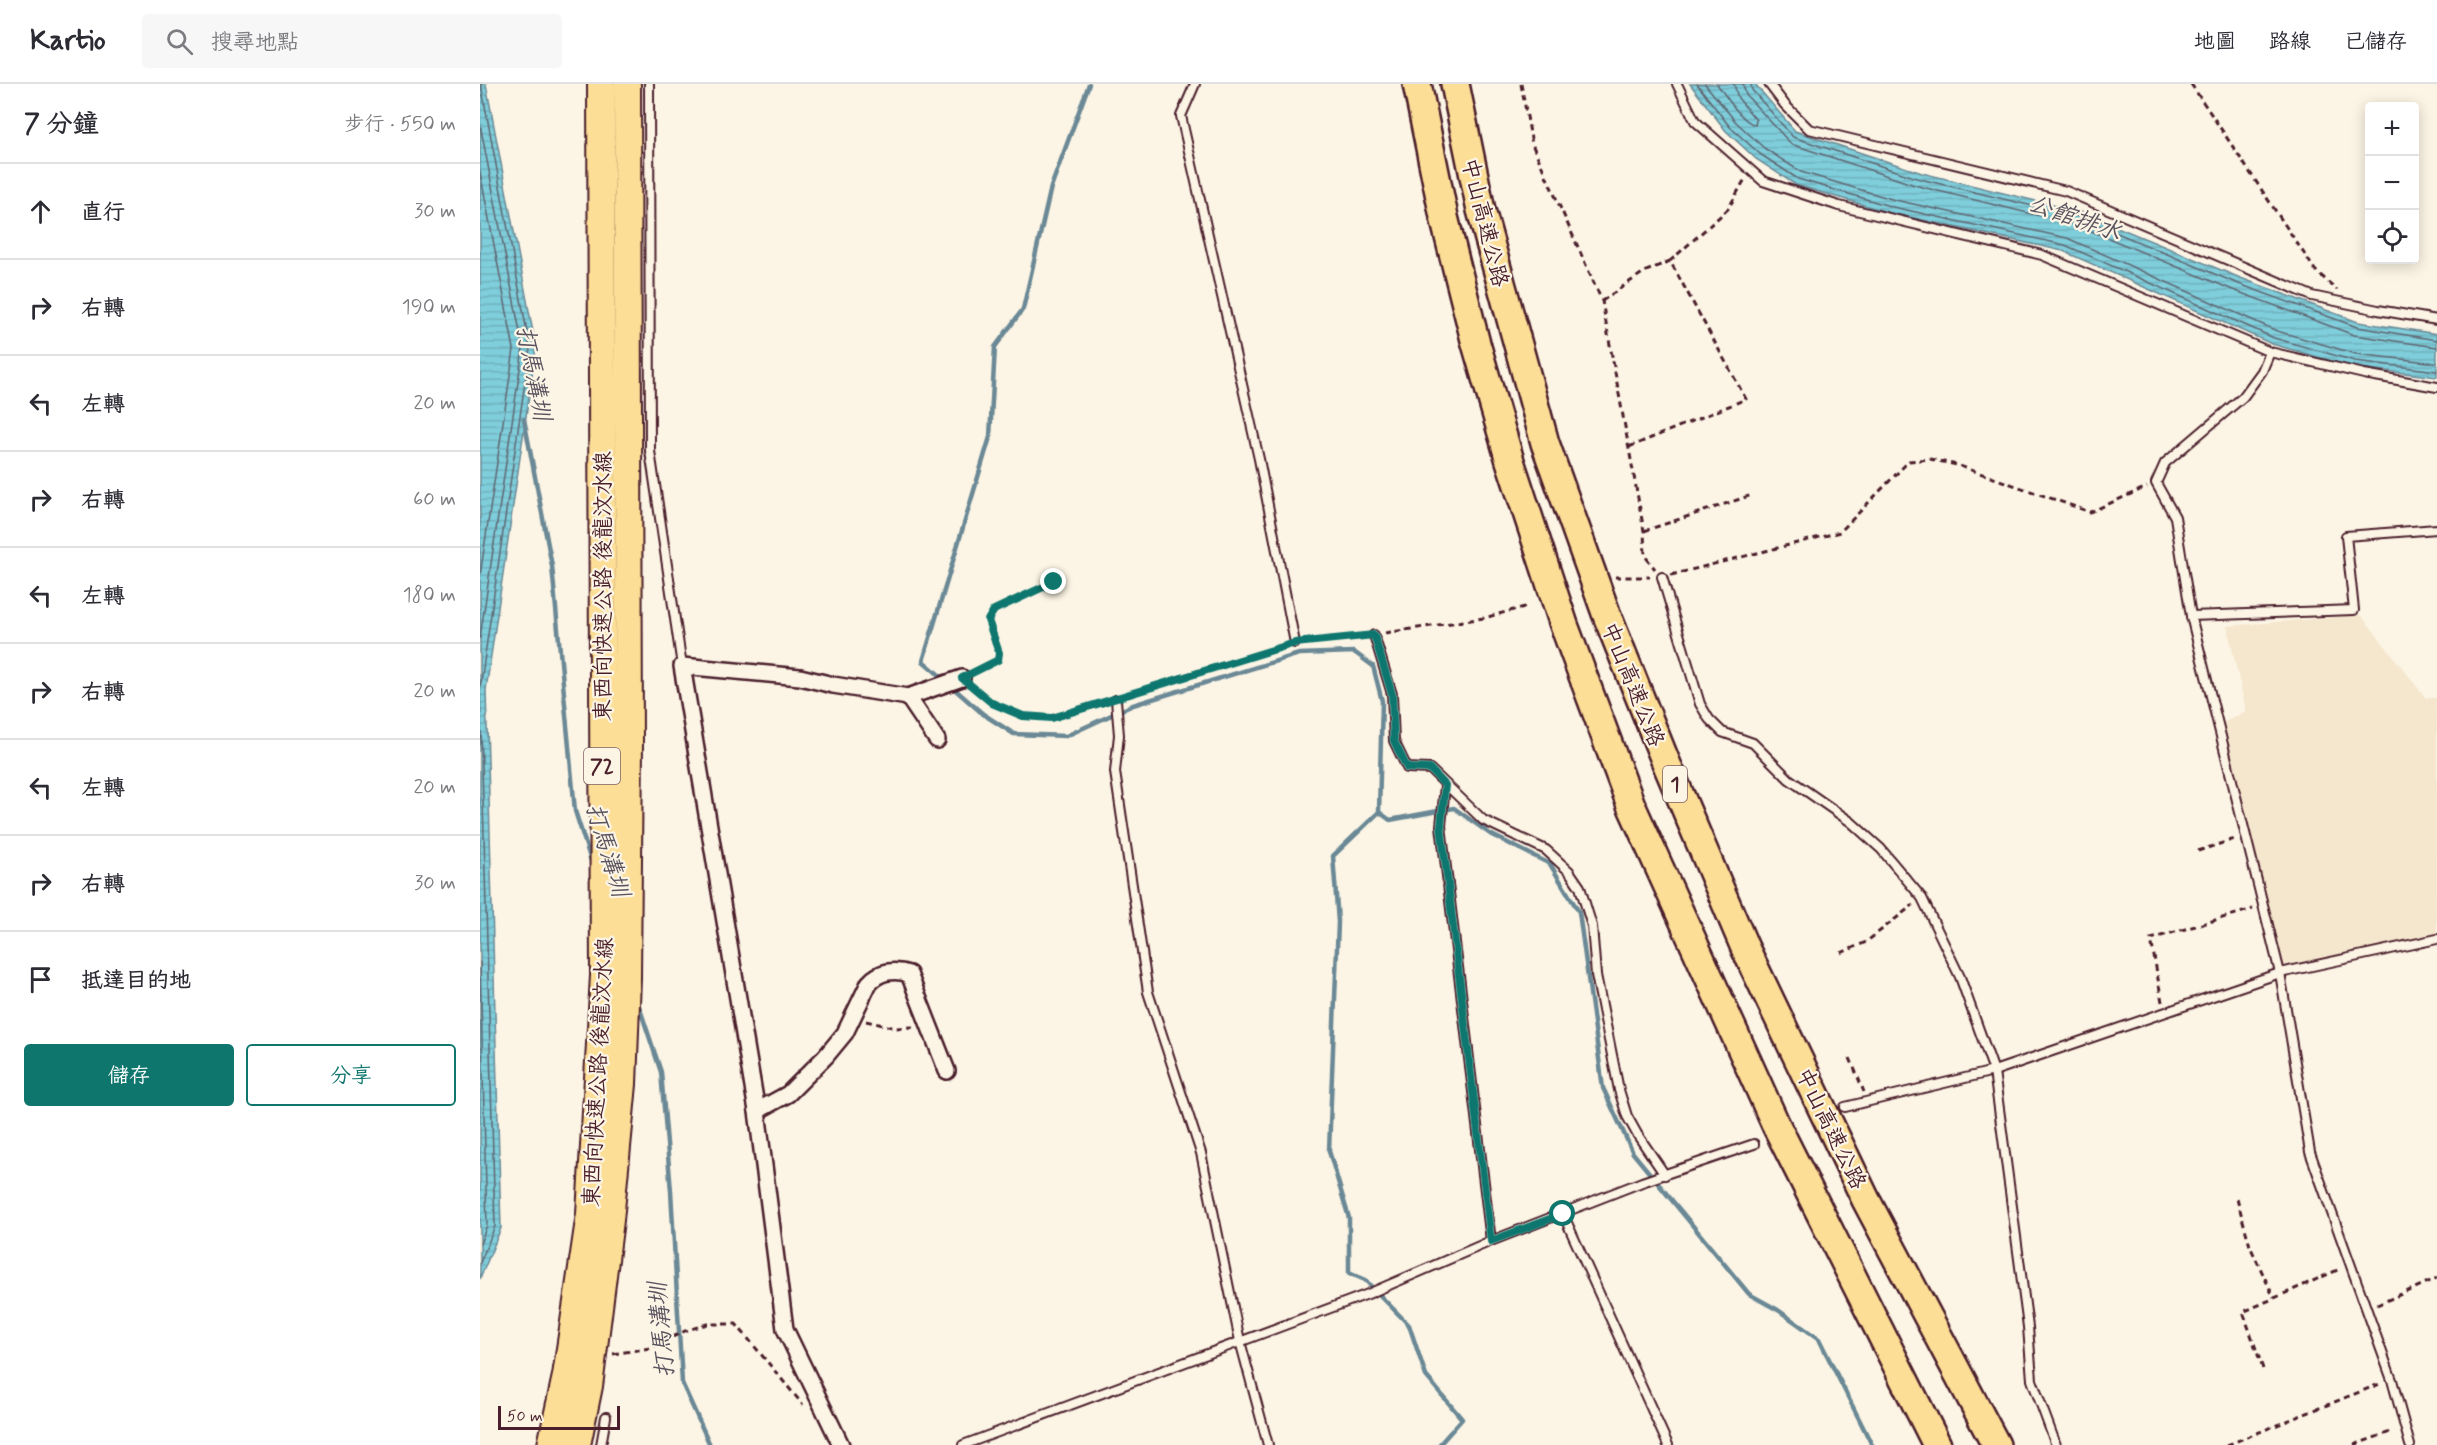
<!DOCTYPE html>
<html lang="zh-TW">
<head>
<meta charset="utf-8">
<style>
  body { margin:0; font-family:Mynerve,"LXGW WenKai TC",sans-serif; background:#f7f7f7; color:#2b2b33 }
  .controls { position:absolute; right:18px; top:18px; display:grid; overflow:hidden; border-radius:6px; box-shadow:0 3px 15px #0003 }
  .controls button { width:54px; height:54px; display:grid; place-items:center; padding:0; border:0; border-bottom:2px solid #e1e1e2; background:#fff; color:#2b2b33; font:30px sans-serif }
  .scale { position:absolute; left:18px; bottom:15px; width:122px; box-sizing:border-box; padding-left:6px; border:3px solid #4a1f2b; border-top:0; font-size:16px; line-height:21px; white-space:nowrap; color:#4a1f2b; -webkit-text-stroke:4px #fcf5e5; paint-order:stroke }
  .stop { position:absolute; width:18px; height:18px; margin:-14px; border:4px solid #0f766e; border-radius:50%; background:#fff }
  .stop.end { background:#0f766e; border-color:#fff; box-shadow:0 2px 6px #0008 }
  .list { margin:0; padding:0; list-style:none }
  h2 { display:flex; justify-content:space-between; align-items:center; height:78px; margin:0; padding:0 24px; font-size:26px }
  h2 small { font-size:20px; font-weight:400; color:#7c7c81 }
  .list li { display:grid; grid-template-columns:39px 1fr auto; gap:18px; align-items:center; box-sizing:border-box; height:96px; padding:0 24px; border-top:2px solid #e1e1e2 }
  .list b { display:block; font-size:22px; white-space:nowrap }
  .list em { font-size:20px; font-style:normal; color:#7c7c81 }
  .actions { display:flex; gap:12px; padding:18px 24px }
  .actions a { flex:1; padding:14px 0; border:2px solid #0f766e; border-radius:6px; text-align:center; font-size:21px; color:#0f766e }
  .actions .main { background:#0f766e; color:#fff }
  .icon { flex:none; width:33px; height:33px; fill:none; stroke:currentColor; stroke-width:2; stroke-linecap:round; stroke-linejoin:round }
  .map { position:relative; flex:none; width:1957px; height:1361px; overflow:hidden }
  header { display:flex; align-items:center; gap:36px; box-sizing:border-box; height:84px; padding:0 30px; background:#fff; border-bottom:2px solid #e1e1e2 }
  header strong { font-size:28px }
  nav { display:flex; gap:33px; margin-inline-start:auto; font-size:21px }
  .search { width:420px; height:54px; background:#f7f7f7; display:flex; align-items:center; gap:15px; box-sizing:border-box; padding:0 21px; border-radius:6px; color:#7c7c81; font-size:22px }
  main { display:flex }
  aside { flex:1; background:#fff }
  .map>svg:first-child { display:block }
</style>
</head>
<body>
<header>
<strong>Kartio</strong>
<div class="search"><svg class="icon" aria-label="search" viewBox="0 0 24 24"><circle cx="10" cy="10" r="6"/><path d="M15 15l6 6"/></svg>搜尋地點</div>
<nav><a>地圖</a><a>路線</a><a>已儲存</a></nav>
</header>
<main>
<aside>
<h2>7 分鐘<small>步行 · 550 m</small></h2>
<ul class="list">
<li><svg class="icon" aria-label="ahead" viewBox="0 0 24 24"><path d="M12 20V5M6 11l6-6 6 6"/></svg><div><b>直行</b></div><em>30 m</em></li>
<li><svg class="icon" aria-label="right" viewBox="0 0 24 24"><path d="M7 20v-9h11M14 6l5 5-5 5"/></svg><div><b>右轉</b></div><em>190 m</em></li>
<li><svg class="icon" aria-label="left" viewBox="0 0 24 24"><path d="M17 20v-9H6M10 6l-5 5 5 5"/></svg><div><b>左轉</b></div><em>20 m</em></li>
<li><svg class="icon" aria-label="right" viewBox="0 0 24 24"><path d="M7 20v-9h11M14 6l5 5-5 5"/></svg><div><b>右轉</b></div><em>60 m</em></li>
<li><svg class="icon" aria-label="left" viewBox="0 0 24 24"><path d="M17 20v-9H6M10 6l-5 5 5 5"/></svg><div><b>左轉</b></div><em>180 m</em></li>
<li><svg class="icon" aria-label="right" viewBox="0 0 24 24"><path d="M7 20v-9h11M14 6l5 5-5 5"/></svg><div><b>右轉</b></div><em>20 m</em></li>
<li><svg class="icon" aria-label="left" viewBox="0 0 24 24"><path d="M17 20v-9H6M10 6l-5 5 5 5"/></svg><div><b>左轉</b></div><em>20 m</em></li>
<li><svg class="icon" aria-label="right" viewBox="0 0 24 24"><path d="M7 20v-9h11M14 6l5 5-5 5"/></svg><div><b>右轉</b></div><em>30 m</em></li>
<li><svg class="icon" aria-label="arrive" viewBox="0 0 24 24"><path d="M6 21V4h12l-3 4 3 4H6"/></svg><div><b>抵達目的地</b></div></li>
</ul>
<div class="actions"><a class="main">儲存</a><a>分享</a></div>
</aside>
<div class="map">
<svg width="1957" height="1361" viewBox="0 0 1957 1361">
  <defs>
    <pattern id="water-rules" width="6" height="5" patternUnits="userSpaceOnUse" patternTransform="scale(1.5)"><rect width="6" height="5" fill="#7fcedb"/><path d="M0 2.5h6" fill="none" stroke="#6fb0bc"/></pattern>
  </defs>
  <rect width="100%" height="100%" fill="#fcf5e5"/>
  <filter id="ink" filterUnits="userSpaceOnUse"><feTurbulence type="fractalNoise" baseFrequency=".0167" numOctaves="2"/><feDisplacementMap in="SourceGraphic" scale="12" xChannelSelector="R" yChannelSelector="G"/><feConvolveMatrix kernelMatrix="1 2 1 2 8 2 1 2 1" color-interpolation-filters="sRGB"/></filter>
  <g filter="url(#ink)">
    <path fill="#f5e7ce" d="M1881,531L1946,614H1957V851L1802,882L1739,641L1766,627L1747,542Z"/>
    <g fill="url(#water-rules)" stroke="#6a8895" stroke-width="1.5">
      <path d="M0,0H6L56,264L6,606L21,1144L0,1195Z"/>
      <path d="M1210,0H1275L1315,47L1442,89L1601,128L1758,193L1878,238L1957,250V293L1873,283L1792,260L1583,167L1411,129L1316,101L1276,75L1246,47Z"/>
    </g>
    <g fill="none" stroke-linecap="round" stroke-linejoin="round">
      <g stroke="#5f6571" stroke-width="1.5">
        <path d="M1217,0L1250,43L1280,70L1318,95L1413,123L1585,161L1794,254L1875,277L1957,287"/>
        <path d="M1225,0L1256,38L1284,64L1321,88L1415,116L1587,154L1797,247L1876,270L1957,279"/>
        <path d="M1237,0C1247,13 1260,36 1275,41L1276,36L1258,14L1254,0"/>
        <path d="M1263,0L1266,11L1311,60L1438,102L1597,141L1753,206L1874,251L1957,263"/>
        <path d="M1271,0L1272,6L1313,53L1440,95L1599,133L1756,199L1877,243L1957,256"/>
        <path d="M0,40L43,264L0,554"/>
        <path d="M0,88L34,265L0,492"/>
        <path d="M0,605L50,264L1,0"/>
        <path d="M0,610L15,1142L0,1179"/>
        <path d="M0,878L7,1141L0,1160"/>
      </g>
      <g stroke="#6a8895" stroke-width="4.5">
        <path d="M44,335L72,482L95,727L112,780"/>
        <path d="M465,596L443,577L510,353L515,263L543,225L571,103L609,0"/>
        <path d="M471,602L503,630L534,650L586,652L653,621L819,570L874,568L893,582L902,617L899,728L853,772L858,838L849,1067L869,1134V1189L885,1196L929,1241L946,1292L982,1335L959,1361"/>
        <path d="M899,728L910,736L974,724L1010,750L1070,780L1099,828L1123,1004L1153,1069L1269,1210L1298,1226L1339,1255L1392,1361"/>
        <path d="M157,916L181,988L191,1107L202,1299L230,1361"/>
      </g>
      <g stroke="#4a1f2b" stroke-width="12">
        <g id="service">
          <path d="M169,0L170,367L202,582"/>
          <path d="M715,0L701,32L779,375L815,559"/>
          <path d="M1197,0L1215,37L1283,97L1359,122L1562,171L1790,268L1884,290L1957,303"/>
          <path d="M1289,0L1305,21L1329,45L1586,107L1832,212L1898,226L1957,236"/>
          <path d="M1790,268L1782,287L1763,313L1685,379L1676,399L1695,433L1711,532L1800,889L1830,1068L1912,1296L1930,1361"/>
          <path d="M1182,493L1220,620L1229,635L1242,648L1273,659L1309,695L1371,738L1401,765L1442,814L1480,893L1514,987L1548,1243L1552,1296L1576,1361"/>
          <path d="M1711,532L1874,526L1866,452L1957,445"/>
          <path d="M894,551L912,610L914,657L927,684L950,685L1003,736L1066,766L1089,787L1100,803L1112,842L1116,891L1139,1006L1147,1032L1157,1050L1185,1091"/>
          <path d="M636,616L639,651L635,688L668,908L721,1069L760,1257L788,1361"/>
          <path d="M965,701L961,742L1011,1157"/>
          <path d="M1365,1023L1514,987L1800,889L1957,855"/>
          <path d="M1083,1130L1188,1361"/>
          <path d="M121,1361L126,1333"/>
          <path d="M483,1361L888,1210L1011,1157L1162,1098L1274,1060"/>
        </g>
      </g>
      <g stroke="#4a1f2b" stroke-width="20">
        <g id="minor">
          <path d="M428,613L482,594"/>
          <path d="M277,1027L308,1010L346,972L365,949L389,899C399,887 415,885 429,890L467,987"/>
          <path d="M361,1361L305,1245L277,1027L202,582L320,593L353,601L428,613L457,656"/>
        </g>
      </g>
      <g stroke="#4a1f2b" stroke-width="30">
        <g id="trunk">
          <path d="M71,1361L86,1292L110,1130L124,892L121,0"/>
          <path d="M97,1361L109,1302L130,1136L143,1000L147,894L149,659L147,0"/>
        </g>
      </g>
      <g stroke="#4a1f2b" stroke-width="32">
        <g id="motorway">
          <path d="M937,0L964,133L995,256L1030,377L1084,541L1151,721L1296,1041L1457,1361"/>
          <path d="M975,0L1001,126L1065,359L1126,529L1185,676L1265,864L1386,1116L1516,1361"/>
        </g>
      </g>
      <g stroke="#4a1f2b" stroke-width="3" stroke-dasharray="6 4.5" stroke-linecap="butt">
        <path d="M1041,0L1052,60L1122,217L1164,447L1165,472L1175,485"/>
        <path d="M1711,0L1835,186L1857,206"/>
        <path d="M1122,217L1164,188L1190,177"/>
        <path d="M1149,363L1266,315L1190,177L1248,125L1265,95"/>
        <path d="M1164,447L1272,411"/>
        <path d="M1191,491L1360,448L1429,377L1450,375L1477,381L1610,428L1667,403"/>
        <path d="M1135,493H1170"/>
        <path d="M905,549L1004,534L1048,522"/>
        <path d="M825,558L884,552"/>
        <path d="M496,587L518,576L519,569L508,536C522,512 563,510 584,489"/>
        <path d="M493,604C545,646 568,635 626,619"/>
        <path d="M647,612L700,593L804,562"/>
        <path d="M1718,767L1755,755"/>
        <path d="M1361,869L1386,858L1433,821"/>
        <path d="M1682,918L1671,855L1773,825"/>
        <path d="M386,937L416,944L433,943"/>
        <path d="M1370,974L1384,1008"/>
        <path d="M1757,1115L1770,1162L1794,1214"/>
        <path d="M1897,1221L1957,1194"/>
        <path d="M133,1270L170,1264L205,1247L227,1240H256L323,1321"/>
        <path d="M1783,1285L1763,1228L1860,1185"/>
        <path d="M1747,1361L1902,1299"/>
        <path d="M1874,1361L1913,1347"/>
      </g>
      <use href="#service" stroke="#fcf5e5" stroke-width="8"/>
      <use href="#minor" stroke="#fcf5e5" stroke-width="15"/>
      <use href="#trunk" stroke="#fcde96" stroke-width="26"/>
      <use href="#motorway" stroke="#fcde96" stroke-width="27"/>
    </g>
  </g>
  <g fill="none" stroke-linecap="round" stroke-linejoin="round" filter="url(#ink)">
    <path stroke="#0f766e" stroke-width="8" d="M574,498L514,526L508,536L519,569L518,576L482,594L512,619L543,632L572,634L815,559L894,551L912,610L914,657L927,684L950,685L965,701L961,742L1011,1157L1083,1130"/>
  </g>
  <g text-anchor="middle" stroke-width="4.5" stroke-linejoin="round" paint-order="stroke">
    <g fill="#fcf5e5" stroke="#7f5f63" stroke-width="1.5">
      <rect x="104" y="664" width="36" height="36" rx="4.5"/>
      <rect x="1183" y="682" width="24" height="36" rx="4.5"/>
    </g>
    <g font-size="21" font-weight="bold" fill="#4a1f2b">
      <text x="122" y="689">72</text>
      <text x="1195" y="707">1</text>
    </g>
    <g font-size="22" fill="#4a1f2b" stroke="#fcf5e5">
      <text transform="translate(1006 138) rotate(76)" y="8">中山高速公路</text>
      <text transform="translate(122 502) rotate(-90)" y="8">東西向快速公路 後龍汶水線</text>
      <text transform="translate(1154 600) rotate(68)" y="8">中山高速公路</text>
      <text transform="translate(117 988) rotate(-87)" y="8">東西向快速公路 後龍汶水線</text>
      <text transform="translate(1352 1044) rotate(64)" y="8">中山高速公路</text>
    </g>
    <g font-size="24" font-style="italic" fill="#5a5460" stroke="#fcf5e5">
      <text transform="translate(1595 133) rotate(19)" y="8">公館排水</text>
      <text transform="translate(54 289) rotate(79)" y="8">打馬溝圳</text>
      <text transform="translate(128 766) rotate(73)" y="8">打馬溝圳</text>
      <text transform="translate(181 1246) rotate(-95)" y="8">打馬溝圳</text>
    </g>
  </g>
</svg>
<div class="controls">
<button>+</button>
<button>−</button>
<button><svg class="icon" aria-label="locate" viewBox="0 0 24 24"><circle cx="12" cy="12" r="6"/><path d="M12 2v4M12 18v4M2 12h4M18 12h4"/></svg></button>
</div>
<div class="scale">50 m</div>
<div class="stop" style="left:1083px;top:1130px"></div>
<div class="stop end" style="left:574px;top:498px"></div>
</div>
</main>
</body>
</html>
